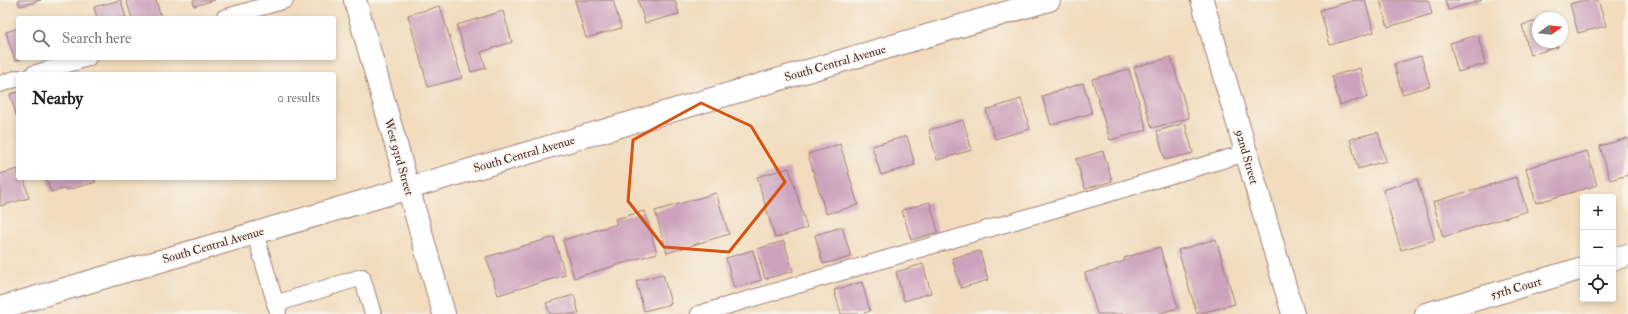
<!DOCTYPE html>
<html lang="en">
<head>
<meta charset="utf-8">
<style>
  body { margin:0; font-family:"IM FELL Double Pica",serif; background:#f6f6f6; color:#222 }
  .controls { position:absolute; right:12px; bottom:12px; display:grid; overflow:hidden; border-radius:4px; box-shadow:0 2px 6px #0003 }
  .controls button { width:36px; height:36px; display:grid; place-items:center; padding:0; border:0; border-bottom:1px solid #e0e0e0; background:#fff; color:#222; font:20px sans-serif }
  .compass { position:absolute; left:1532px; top:12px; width:36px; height:36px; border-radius:50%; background:#fff; box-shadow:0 2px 6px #0003; rotate:75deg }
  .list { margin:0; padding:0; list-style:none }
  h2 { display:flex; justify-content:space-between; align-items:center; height:52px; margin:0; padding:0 16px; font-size:17px }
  h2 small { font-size:13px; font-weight:400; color:#767676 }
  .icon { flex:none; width:22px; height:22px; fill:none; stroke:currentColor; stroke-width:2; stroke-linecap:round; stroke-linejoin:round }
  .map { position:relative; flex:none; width:1628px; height:314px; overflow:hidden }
  .search { position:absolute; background:#fff; box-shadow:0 2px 6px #0003; left:16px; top:16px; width:320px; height:44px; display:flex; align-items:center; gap:10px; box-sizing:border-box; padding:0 14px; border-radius:4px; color:#767676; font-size:15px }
  .panel { position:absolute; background:#fff; box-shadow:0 2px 6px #0003; left:16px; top:72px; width:320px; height:108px; border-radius:4px }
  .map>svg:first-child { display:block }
</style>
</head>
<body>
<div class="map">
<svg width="1628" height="314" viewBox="0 0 1628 314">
  <rect width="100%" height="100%" fill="#f7f3e8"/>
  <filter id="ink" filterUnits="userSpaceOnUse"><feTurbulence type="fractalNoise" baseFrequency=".025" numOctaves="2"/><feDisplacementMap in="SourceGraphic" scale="8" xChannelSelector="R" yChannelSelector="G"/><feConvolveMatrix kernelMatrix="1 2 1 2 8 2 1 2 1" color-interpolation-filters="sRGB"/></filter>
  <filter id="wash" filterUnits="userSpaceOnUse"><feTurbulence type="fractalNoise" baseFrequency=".012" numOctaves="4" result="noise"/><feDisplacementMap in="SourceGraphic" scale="16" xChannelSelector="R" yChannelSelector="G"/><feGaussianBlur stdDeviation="0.9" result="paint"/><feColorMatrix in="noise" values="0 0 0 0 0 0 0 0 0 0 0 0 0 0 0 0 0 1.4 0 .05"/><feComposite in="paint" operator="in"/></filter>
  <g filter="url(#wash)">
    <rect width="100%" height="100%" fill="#f2dcbd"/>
    <g id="blocks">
      <g fill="#cca2bd">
        <path d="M18,0H41L20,6Z"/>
        <path d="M121,0L126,18H97L94,7Z"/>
        <path d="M126,0H156L161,18H132Z"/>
        <path d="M193,0H215L194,6Z"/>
        <path d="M575,0H613L621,28L586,38Z"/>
        <path d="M638,0H675L679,14L645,23Z"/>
        <path d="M1355,0H1365L1374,32L1330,45L1320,10Z"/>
        <path d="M1380,0H1428L1432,14L1388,27Z"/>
        <path d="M1445,0H1482L1448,10Z"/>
        <path d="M1583,0H1598L1606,26L1578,33L1570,4Z"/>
        <path d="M440,6L462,78L428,87L408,15Z"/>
        <path d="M503,11L512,42L481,52L486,68L471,72L457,25Z"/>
        <path d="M1538,21V42H1556L1558,47L1530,55L1522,25Z"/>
        <path d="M18,28V58H23L15,61L6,32Z"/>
        <path d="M1478,35L1485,64L1458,72L1450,43Z"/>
        <path d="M1421,56L1430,86L1402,94L1394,64Z"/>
        <path d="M1171,57L1189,118L1152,128L1134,67Z"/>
        <path d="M1360,68L1368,97L1340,105L1332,76Z"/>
        <path d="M1129,69L1147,130L1110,140L1092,79Z"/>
        <path d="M1083,83L1092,113L1051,125L1042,96Z"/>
        <path d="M18,92V121L10,94Z"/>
        <path d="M1021,99L1030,129L995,139L986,110Z"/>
        <path d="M963,120L972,150L937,160L929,130Z"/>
        <path d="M1185,123L1193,153L1165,160L1157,131Z"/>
        <path d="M1378,132L1386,161L1358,169L1350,139Z"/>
        <path d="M907,136L915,165L881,175L872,146Z"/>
        <path d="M1628,138V175L1610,180L1600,146Z"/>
        <path d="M840,144L858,205L826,214L808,154Z"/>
        <path d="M1103,151L1112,181L1085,189L1076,159Z"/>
        <path d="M1587,151L1597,185L1536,203L1526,168Z"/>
        <path d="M789,168L807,228L775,238L757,177Z"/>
        <path d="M18,169V178H24L29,198L0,206V174Z"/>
        <path d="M1516,177L1527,211L1443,237L1433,202Z"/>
        <path d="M46,178H98L94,180L96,182L67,190L66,188L51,192Z"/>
        <path d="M1417,179L1435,240L1401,250L1383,190Z"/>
        <path d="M716,193L729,234L667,253L655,211Z"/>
        <path d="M930,202L938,232L911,240L902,210Z"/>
        <path d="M644,211L657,253L574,278L563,240L617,224L615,219Z"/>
        <path d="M842,227L851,257L823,264L815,235Z"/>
        <path d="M554,237L565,275L498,295L486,257Z"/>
        <path d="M1216,239L1235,304L1197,314L1178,250Z"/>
        <path d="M784,241L793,271L765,279L757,249Z"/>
        <path d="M1160,247L1178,308L1157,314H1097L1085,273L1125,261L1124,258Z"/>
        <path d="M753,250L761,280L734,288L726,258Z"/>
        <path d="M980,251L988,280L961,288L952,258Z"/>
        <path d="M923,264L931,293L904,301L896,272Z"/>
        <path d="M663,274L671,304L644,311L636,281Z"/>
        <path d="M862,282L870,311L861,314H841L834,290Z"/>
        <path d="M574,295L579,314H550L546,303Z"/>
      </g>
    </g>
  </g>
  <g filter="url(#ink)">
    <use href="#blocks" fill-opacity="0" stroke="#9e7e74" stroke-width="1"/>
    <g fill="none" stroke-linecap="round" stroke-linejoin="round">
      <g stroke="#9e7e74" stroke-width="18">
        <g id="service">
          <path d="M224,18L285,0"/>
          <path d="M33,74L88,58"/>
          <path d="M0,84L18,78"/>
          <path d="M255,233L278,312"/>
          <path d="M275,304L362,277L373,314"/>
          <path d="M699,314L1246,153"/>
        </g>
      </g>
      <g stroke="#9e7e74" stroke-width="24">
        <g id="minor">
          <path d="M1202,0L1293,314"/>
          <path d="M1613,259L1628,255"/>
          <path d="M1426,314L1583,268"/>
        </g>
      </g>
      <g stroke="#9e7e74" stroke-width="24">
        <path id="tertiary" d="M0,308L1049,0"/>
      </g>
      <g stroke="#9e7e74" stroke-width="24">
        <path id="primary" d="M355,0L444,314"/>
      </g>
      <use href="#service" stroke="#fff" stroke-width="16"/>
      <use href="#minor" stroke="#fff" stroke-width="22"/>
      <use href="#tertiary" stroke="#fff" stroke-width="22"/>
      <use href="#primary" stroke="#fff" stroke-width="22"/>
    </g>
  </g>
  <path fill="none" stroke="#d8530f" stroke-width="3" stroke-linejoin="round" d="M701,103L751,126L785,182L729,252L664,247L628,201L633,140Z"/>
  <g text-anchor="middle" stroke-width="3" stroke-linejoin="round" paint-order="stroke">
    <g font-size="12" fill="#4a1f2b" stroke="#f7f3e8">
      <text transform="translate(835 63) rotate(-16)" y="4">South Central Avenue</text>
      <text transform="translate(524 154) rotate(-16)" y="4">South Central Avenue</text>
      <text transform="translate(399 157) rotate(74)" y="4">West 93rd Street</text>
      <text transform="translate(1247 157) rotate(74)" y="4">92nd Street</text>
      <text transform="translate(213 245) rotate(-16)" y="4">South Central Avenue</text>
      <text transform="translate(1516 288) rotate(-16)" y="4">55th Court</text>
    </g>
  </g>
</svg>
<div class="controls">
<button>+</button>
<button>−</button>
<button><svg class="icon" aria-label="locate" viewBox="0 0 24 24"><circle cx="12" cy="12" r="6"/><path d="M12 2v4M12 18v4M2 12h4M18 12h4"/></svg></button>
</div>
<svg class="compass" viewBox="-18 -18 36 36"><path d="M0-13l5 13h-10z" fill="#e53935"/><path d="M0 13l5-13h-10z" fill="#767676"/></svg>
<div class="search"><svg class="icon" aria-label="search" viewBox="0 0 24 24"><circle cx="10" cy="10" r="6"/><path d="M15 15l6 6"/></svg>Search here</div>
<section class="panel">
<h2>Nearby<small>0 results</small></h2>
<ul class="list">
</ul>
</section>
</div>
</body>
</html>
